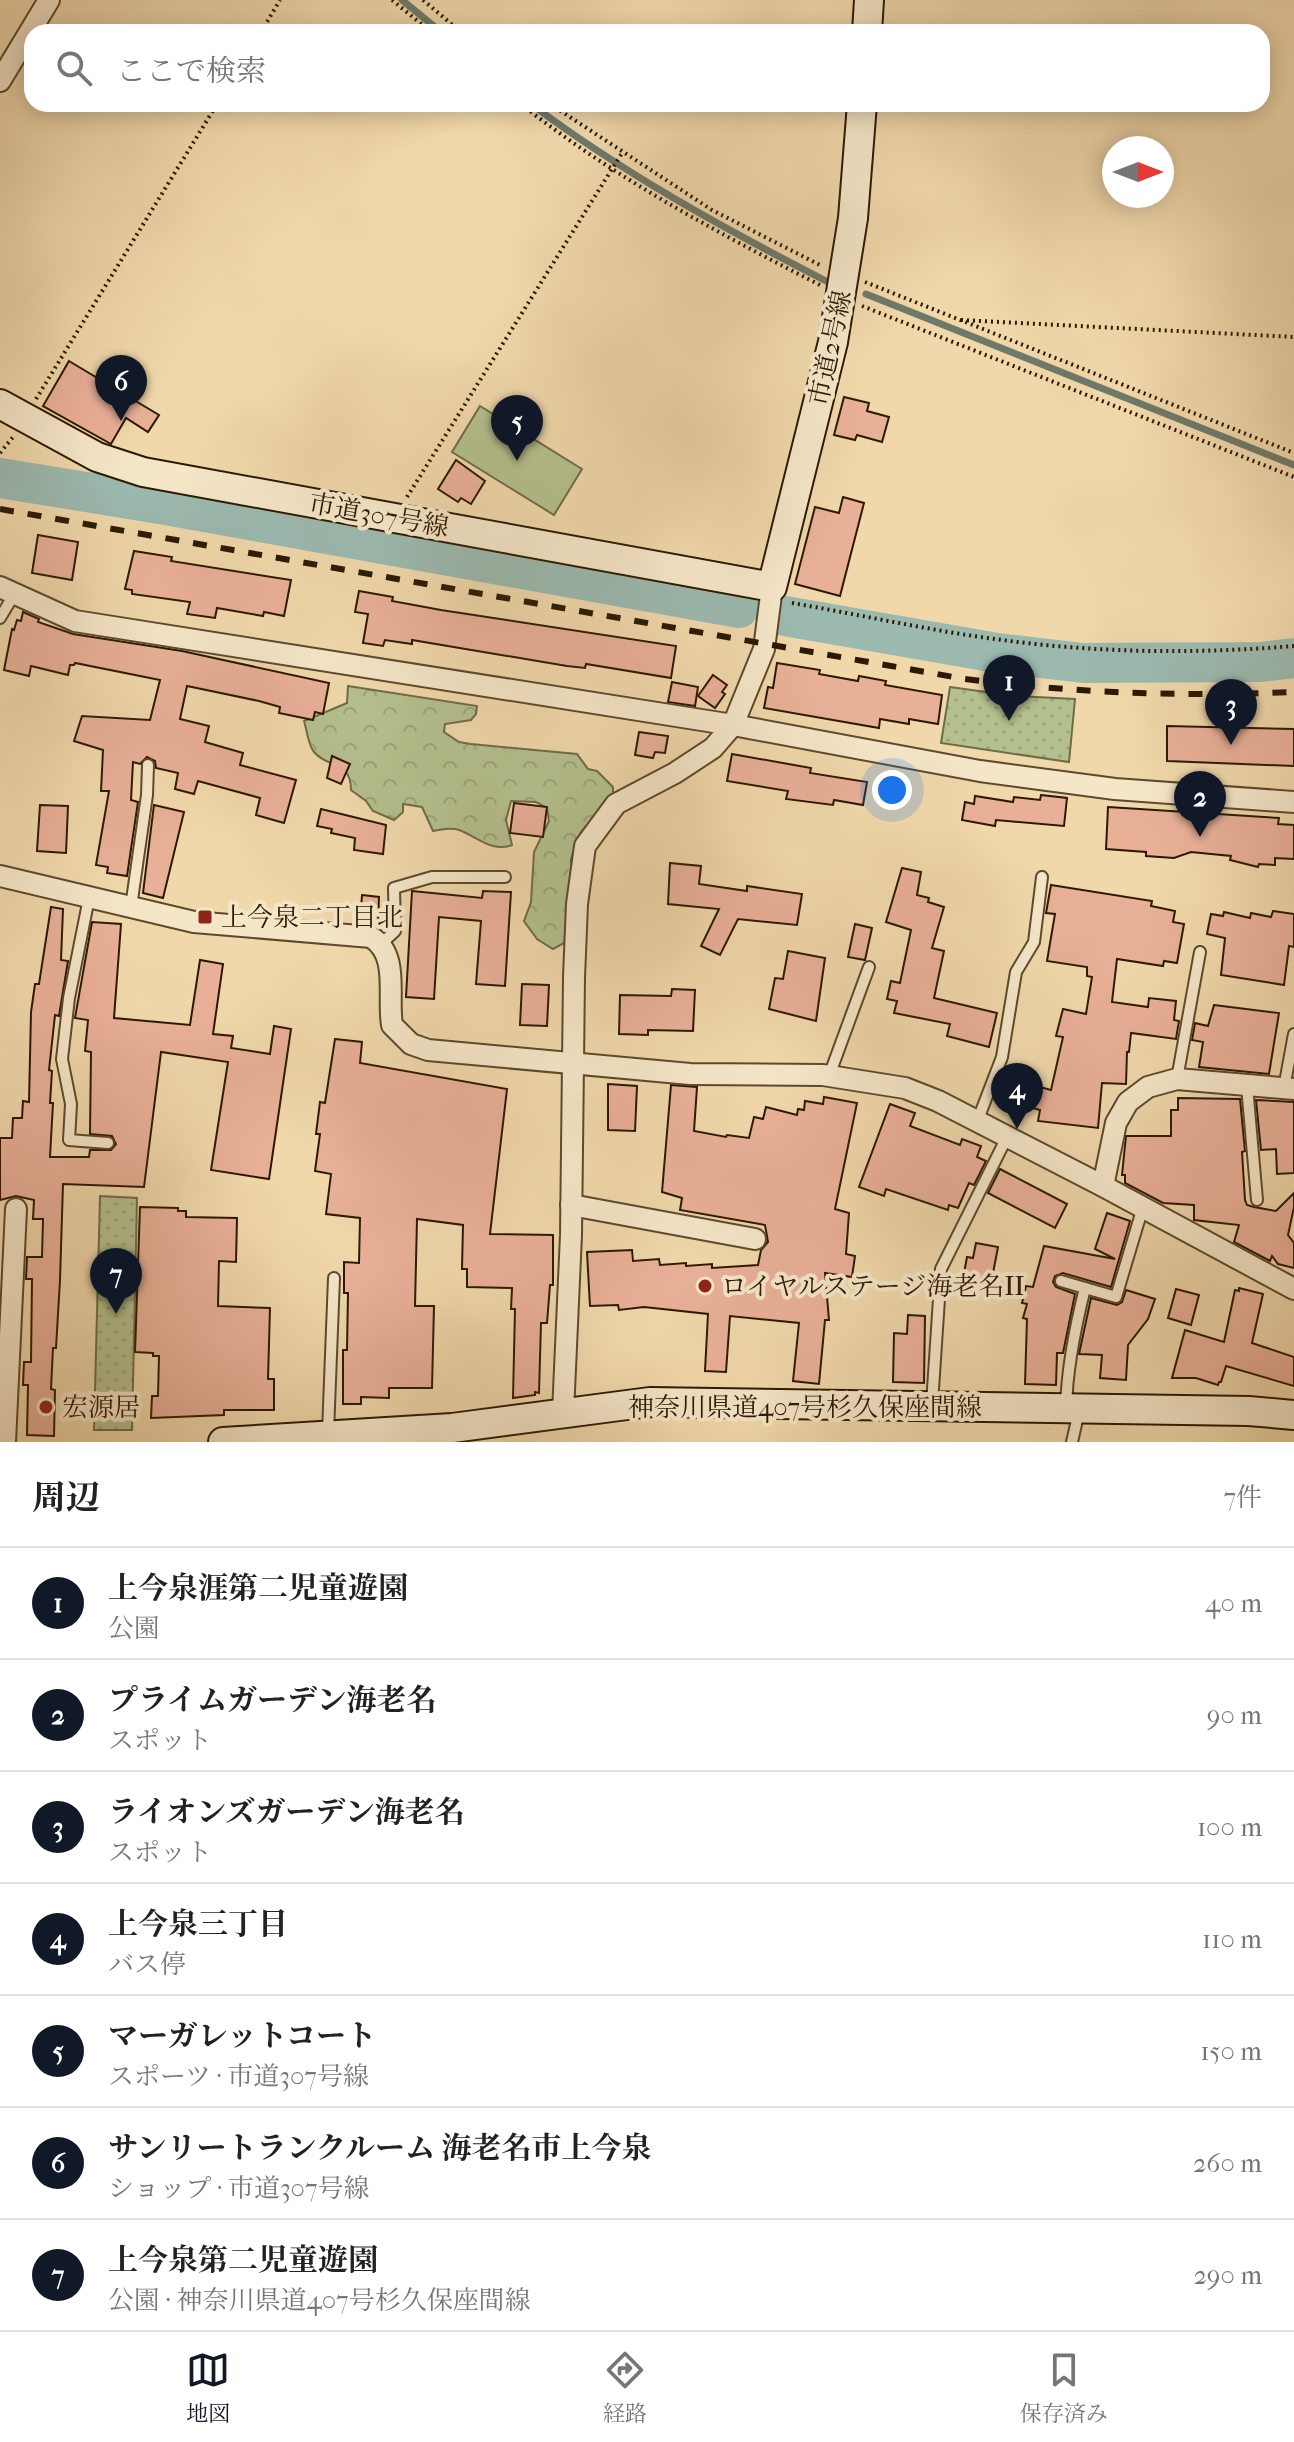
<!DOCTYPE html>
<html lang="ja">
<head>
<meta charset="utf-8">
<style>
  body { margin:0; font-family:"IM FELL French Canon","Noto Serif JP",serif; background:#f2f2f2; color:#222 }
  .compass { position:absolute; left:1102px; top:136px; width:72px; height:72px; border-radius:50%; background:#fff; box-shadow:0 4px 20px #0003; rotate:90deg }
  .you { position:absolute; left:892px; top:790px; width:28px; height:28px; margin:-20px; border:6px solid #fff; border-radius:50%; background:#1a73e8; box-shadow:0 0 0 12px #1a73e833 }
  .badge { display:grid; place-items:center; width:52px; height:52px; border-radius:50%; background:#111827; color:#fff; font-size:26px; font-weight:700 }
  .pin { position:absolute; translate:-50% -66px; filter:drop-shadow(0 2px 4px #0008) }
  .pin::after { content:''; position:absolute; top:42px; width:28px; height:24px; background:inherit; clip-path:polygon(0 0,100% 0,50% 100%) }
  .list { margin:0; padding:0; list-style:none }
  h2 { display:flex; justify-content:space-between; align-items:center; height:104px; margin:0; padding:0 32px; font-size:34px }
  h2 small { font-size:26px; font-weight:400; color:#767676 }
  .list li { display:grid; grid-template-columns:52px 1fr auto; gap:24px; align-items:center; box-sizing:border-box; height:112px; padding:0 32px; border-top:2px solid #e0e0e0 }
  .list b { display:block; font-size:30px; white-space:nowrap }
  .list p { margin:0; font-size:26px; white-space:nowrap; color:#767676 }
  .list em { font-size:26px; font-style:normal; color:#767676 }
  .icon { flex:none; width:44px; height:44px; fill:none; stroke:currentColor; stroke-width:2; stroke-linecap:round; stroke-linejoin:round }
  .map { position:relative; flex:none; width:1294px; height:1442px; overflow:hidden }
  .search { position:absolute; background:#fff; box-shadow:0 4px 20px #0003; left:24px; right:24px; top:24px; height:88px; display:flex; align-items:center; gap:20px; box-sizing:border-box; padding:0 28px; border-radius:24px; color:#767676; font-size:30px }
  .sheet { height:888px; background:#fff }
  nav { display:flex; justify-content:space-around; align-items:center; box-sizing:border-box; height:112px; border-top:2px solid #e0e0e0; background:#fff; font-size:22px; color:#767676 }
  nav a { display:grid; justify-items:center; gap:4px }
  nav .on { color:#111827 }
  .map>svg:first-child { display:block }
</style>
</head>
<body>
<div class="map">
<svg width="1294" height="1442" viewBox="0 0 1294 1442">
  <defs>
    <pattern id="forest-crowns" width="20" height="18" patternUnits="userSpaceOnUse" patternTransform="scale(2)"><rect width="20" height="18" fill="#b4c08e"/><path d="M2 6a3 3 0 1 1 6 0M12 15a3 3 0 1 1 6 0" fill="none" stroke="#9ba479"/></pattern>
    <pattern id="park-dots" width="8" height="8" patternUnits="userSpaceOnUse" patternTransform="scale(2)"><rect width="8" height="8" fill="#b4c08e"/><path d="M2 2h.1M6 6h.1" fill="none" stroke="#9ba479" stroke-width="1.8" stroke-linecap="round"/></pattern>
  </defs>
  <rect width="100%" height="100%" fill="#f0d8ab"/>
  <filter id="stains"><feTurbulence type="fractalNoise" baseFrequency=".0025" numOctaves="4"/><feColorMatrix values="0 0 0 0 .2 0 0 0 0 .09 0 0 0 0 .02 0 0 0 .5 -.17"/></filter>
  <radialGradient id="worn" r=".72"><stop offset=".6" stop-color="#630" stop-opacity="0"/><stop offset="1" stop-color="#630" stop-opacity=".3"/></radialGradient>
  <path fill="url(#forest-crowns)" stroke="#706c48" stroke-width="2" d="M348,686L477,706L476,714L471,720L445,724L444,732L459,742L471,744L577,754L588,769L597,771L613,787V795L581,832L571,859V887L564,943L553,949L537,939L524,921L531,902L534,852L549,821L547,808L536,802L511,801L506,820L512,845C492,853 476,836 459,830C451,827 441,830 433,831L422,807L403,804V812L394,820L373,811L366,801L351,790C351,760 328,769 314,752C308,745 307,730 304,721L347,703Z"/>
  <g fill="url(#park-dots)" stroke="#706c48" stroke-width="2">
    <path d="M950,687L1015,696L1075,699L1069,762L941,743Z"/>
    <path d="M100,1196L137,1198L132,1430H94Z"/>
  </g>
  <path fill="#b4c08e" stroke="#706c48" stroke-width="2" d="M480,406L582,469L554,515L452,452Z"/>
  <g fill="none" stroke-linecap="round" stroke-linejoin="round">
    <g stroke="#6f796a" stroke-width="7">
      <path d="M402,0L441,32"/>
      <path d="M531,104C623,173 723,228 826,281"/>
      <path d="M866,294L1294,465"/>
    </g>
    <g stroke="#9bb9af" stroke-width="40">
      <path d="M0,478L154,503L739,608"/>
      <path d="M785,616L997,653L1083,663L1261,662L1294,658"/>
    </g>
  </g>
  <g fill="#e9b098" stroke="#2c1903" stroke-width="2">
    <path d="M69,361L159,415L148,432L126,418L111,444L43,406Z"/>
    <path d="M844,397L869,403L867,411L889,417L882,442L857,435L855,440L834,435Z"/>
    <path d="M456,460L485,481L471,504L461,498L458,502L438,489Z"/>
    <path d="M843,497L864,503L840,596L795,584L815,507L839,513Z"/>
    <path d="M38,535L78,542L72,580L32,573Z"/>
    <path d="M134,551L172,557L171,561L291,580L284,616L264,612L263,616L217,608L215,618L187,614L190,602L132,594V590L125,589Z"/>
    <path d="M359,591L393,597L392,601L441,610L676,646L671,678L586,664L585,668L567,666L412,640V644L385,640L383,646L363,643L368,614L355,612Z"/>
    <path d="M23,612L39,619L38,622L73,634L182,651L329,683L323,714L315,712L313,720L279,713L280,707L259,701L187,686L180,719L209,726L205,742L243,753L240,765L296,780L284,823L256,815L260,798L198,781L194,794L175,789L178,773L156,768L155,761L147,757L140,764L133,762L131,800L138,802L127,876L107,873L108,867L96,865L109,791H101L103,750L74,741L82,716L150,720L160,680L75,663L74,665H70L68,675L31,666L29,676L4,670L12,629L14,630L17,620L21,621Z"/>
    <path d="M777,663L820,670L819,674L858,681L859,676L886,681L885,685L942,695L938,724L909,719V724L880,719L879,728L764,708L768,687L773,688Z"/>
    <path d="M713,675L727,685L722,692L725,694L715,708L698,696Z"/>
    <path d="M672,682L698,687L695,706L668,702Z"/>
    <path d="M1167,726L1294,729V766L1167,761Z"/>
    <path d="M639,732L668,736L665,753L655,752L653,758L635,755Z"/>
    <path d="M732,754L811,768L810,773L867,782L863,805L834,800L833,805L786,799L788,791L727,781Z"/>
    <path d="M332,756L350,764L341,784L327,778Z"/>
    <path d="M1041,795L1067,798L1064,826L996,820L995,826L962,820L965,802L974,804L975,796L1013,802L1014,797L1040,800Z"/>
    <path d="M514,803L547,807L543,837L510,833Z"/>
    <path d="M40,805L68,806L66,853L37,851Z"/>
    <path d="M154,805L184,812L163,898L143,893Z"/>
    <path d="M1108,807L1279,818L1278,824L1294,825V859L1275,858V865L1259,864L1258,867L1230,860L1231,856L1191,852L1174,858L1146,856V852L1106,849Z"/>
    <path d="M321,809L386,825L383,854L354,850L355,838L331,833L332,829L317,826Z"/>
    <path d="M670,863L701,866L699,884L747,891V886L802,894L797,925L738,919L720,955L701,946L719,909L668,904Z"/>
    <path d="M902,868L921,872L917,895L929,898L928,902L944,907L932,948L944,951L934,998L997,1013L989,1047L947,1036L950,1024L894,1013L897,1001L887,999L891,981L900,983L911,930L886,922Z"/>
    <path d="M1051,885L1152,901L1151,906L1175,911L1173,922L1184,924L1177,963L1164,961L1163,966L1117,959L1112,1002L1148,1007L1149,998L1176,1001L1174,1020L1179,1021L1176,1039L1131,1033L1129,1052H1127L1126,1084L1102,1083L1098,1128L1038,1121L1040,1110L996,1098L1003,1077L1051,1090L1063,1037L1056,1036L1063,1009L1086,1014L1092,977L1087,976V967L1047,961L1055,914L1046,913Z"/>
    <path d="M412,891L482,898L483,891L511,892L505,986L476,984L481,921L439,917L434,999L406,997Z"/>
    <path d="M362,895L379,897L378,926L360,923Z"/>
    <path d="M51,907L63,909L61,960L68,961L59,1016L55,1015L49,1070L52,1071L50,1103H53L50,1157H89L90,1150H111L116,1144L112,1136L90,1134L91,1052L85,1051L88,1020L75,1018L92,922L121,924L114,1018L190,1025L200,960L223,964L213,1034L233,1036L231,1048L270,1054L274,1026L291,1029L269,1179L211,1170L228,1062L161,1052L144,1187L63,1184L60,1280L56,1348H53L51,1389L55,1390L54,1436L27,1435L28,1385H23L24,1362H31L32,1279H26L27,1257H42L43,1219H33L34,1200L16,1196L0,1200V1138H12L13,1118H22L23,1101L29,1102L31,1012L35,984H39Z"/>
    <path d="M1273,911L1294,914V947L1289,946L1284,985L1221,975L1225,938L1207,934L1211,914L1223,916L1224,912L1250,918L1251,913L1271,917Z"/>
    <path d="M855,924L872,928L865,960L848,957Z"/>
    <path d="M788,951L825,958L816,1021L769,1009L775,978L783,979Z"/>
    <path d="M522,984L549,985L547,1026L520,1025Z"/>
    <path d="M672,989L695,990L693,1031L648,1030V1035L619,1034L620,995L671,996Z"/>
    <path d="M1214,1005L1279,1013L1269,1074L1199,1067L1203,1042L1192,1040L1195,1023L1208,1026Z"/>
    <path d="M335,1039L362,1042L360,1063L507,1089L490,1234L553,1235V1285H550L547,1323H541L539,1393L535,1392V1395L513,1398L515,1309H511L512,1288L467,1287V1269H462L463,1225L417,1219L415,1306H434L432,1388H389V1398L361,1397V1404H343V1350H347L348,1293H344V1262L359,1263L360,1218L326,1214L331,1174L315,1171L320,1134H316L320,1102L325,1103Z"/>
    <path d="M608,1084L637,1086L635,1131L608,1130Z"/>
    <path d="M671,1085L697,1087L694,1131L726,1137L727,1135L749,1138L754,1117L763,1119L766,1107L797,1115L798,1109L804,1110L805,1101L823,1104L824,1097L857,1103L835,1209L849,1213L846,1254L855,1256L852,1277L825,1273L829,1320H825L819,1384L793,1381L799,1323L730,1316L726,1372L705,1371L708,1314L644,1307L619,1310L618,1305L590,1306L587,1252L632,1250L633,1261L659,1259L660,1265L686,1263V1266L712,1264V1268L758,1265L761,1250L768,1242L765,1225L680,1210L682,1198L662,1192Z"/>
    <path d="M1178,1098L1240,1099L1245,1151L1242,1152L1245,1200L1247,1205L1254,1207L1276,1211L1294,1193V1207L1288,1235L1294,1243V1268L1278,1264L1272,1256L1270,1261L1234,1242L1239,1225L1194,1220V1205L1163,1203L1125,1183V1175H1122L1126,1136H1171V1110H1178Z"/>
    <path d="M1256,1100L1294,1102V1173L1277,1174L1276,1149L1261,1150Z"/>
    <path d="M890,1104L915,1113L910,1126L960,1145L962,1139L981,1146L977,1157L986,1161L974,1185L969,1183L958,1208L949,1205L948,1210L886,1189L884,1196L859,1187Z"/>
    <path d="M1000,1169L1067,1204L1055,1228L988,1193Z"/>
    <path d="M140,1207L178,1208V1211H186V1217L237,1218L236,1262L219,1261L218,1306L270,1308L268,1379H274V1410H224V1415L151,1418L152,1396H158L159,1356H153V1353L135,1352Z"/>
    <path d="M1107,1213L1130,1221L1111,1287L1063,1273L1055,1276L1053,1282L1056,1287L1075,1294L1063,1353H1057L1056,1385L1025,1384L1027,1319L1023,1318L1027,1304L1022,1303L1026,1286L1033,1287L1044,1246L1115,1259L1095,1249Z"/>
    <path d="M976,1243L998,1247L990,1289L962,1284L967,1257L973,1258Z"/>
    <path d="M1239,1288L1263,1294L1252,1343L1294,1357V1386L1226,1366L1221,1382H1219L1218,1385L1196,1378H1172L1185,1330L1224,1342L1235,1290L1239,1291Z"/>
    <path d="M1176,1289L1199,1295L1191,1325L1168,1318Z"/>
    <path d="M1126,1290L1155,1299L1148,1319L1128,1345L1126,1380L1100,1378L1102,1355L1079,1354L1091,1298L1117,1305L1122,1302Z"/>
    <path d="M908,1315L925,1316L924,1383L893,1382L894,1333L907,1334Z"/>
  </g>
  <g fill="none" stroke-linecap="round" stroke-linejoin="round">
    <g stroke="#5d492d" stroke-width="14">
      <g id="lane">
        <path d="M0,618L15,593"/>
        <path d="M89,898L69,998L62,1059L71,1104L69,1140L108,1143"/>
        <path d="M131,907L147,795L148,765"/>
        <path d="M382,943L395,931L394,888L432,877H505"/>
        <path d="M829,1076L869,967"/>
        <path d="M1177,1079L1200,952"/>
        <path d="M1247,1086L1257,1200"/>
        <path d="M1284,1088L1294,1034"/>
        <path d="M977,1122L1002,1057L1016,972L1034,942L1042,877"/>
        <path d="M1061,1281L1116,1297L1143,1207"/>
        <path d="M932,1404L941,1269L1007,1137"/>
        <path d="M1066,1408C1067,1367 1075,1328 1085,1288"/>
        <path d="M328,1432L334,1278"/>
        <path d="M1072,1442L1079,1411"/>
      </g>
    </g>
    <g stroke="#5d492d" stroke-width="24">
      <g id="street">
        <path d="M0,81L49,0"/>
        <path d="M0,587L75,621L733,725L980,771L1115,789L1294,802"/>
        <path d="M0,876L194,922L371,937C400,955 387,996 392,1025L411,1044L428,1050L690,1074L823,1075L905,1088L938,1101L1103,1186L1294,1289"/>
        <path d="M1103,1186L1116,1123L1128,1102L1148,1087L1177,1079L1294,1089"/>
        <path d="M571,1205L755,1239"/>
        <path d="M563,1413L571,1235L574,977L577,904L585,846L616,804L675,773L713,748L733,725L764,649L772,587"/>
        <path d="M5,1442L16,1209"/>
      </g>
    </g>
    <g stroke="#2c1903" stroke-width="32">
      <g id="secondary">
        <path d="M867,32L869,0"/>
        <path d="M0,404L97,457L143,472L772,587L833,342L853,218L862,104"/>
        <path d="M223,1442L452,1428L650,1402L1249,1411L1294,1415"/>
      </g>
    </g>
    <g stroke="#2c1903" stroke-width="4" stroke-dasharray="2 4" stroke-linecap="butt">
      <path d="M392,0L431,32"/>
      <path d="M423,0L461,32"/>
      <path d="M261,32L280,0"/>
      <path d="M521,104C613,177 716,232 820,285"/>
      <path d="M550,104L712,210L820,265"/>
      <path d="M865,282L1294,453"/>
      <path d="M862,306L1294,477"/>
      <path d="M961,320L1294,337"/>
      <path d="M36,399L217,104"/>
      <path d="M0,453L13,437"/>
      <path d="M407,497L622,153"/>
      <path d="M792,603C862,615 932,631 1002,640C1098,653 1197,654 1294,646"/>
    </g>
    <use href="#lane" stroke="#f5e6c8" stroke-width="10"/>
    <use href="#street" stroke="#f5e6c8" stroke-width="20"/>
    <use href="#secondary" stroke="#f5e6c8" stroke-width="28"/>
    <path stroke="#2c1903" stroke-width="6" stroke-dasharray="14 14" stroke-linecap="butt" d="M0,509L965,679C1077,693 1181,697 1294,692"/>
  </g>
  <g fill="#8f2418" stroke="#f5e6c8" stroke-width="3">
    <rect x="197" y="909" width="16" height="16" rx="4"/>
    <circle cx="705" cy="1286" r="8"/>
    <circle cx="46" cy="1407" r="8"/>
  </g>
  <g text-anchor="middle" stroke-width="8" stroke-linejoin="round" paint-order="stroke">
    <g font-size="26" fill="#2c1903" stroke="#f5e6c8">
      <text transform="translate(830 348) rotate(-78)" y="9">市道2号線</text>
      <text transform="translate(379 515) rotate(10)" y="9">市道307号線</text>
      <text x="805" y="1416">神奈川県道407号杉久保座間線</text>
    </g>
    <g font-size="26" fill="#2c1903" stroke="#f5e6c8" text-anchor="start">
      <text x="221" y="926">上今泉二丁目北</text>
      <text x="721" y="1295">ロイヤルステージ海老名II</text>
      <text x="62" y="1416">宏源居</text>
    </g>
  </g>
  <rect width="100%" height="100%" filter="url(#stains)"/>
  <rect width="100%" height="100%" fill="url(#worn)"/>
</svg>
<svg class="compass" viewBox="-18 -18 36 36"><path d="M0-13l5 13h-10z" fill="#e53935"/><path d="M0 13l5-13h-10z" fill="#767676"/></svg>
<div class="you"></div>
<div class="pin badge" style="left:1009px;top:721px">1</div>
<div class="pin badge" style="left:1200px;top:837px">2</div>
<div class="pin badge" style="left:1231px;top:745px">3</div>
<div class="pin badge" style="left:1017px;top:1129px">4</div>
<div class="pin badge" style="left:517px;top:461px">5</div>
<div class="pin badge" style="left:121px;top:421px">6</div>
<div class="pin badge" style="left:116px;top:1314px">7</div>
<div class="search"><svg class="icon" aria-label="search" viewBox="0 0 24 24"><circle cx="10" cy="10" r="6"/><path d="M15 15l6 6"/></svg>ここで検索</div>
</div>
<section class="sheet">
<h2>周辺<small>7件</small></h2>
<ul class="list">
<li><span class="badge">1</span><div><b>上今泉涯第二児童遊園</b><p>公園</p></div><em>40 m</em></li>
<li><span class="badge">2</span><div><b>プライムガーデン海老名</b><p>スポット</p></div><em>90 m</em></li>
<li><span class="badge">3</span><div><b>ライオンズガーデン海老名</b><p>スポット</p></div><em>100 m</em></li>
<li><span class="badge">4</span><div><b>上今泉三丁目</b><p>バス停</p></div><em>110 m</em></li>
<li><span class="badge">5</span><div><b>マーガレットコート</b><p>スポーツ · 市道307号線</p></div><em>150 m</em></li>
<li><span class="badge">6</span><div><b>サンリートランクルーム 海老名市上今泉</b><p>ショップ · 市道307号線</p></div><em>260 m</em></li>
<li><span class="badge">7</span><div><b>上今泉第二児童遊園</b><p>公園 · 神奈川県道407号杉久保座間線</p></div><em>290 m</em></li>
</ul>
</section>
<nav>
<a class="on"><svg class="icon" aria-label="map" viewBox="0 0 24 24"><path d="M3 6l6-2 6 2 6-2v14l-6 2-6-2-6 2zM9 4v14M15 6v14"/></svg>地図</a>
<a><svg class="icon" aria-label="directions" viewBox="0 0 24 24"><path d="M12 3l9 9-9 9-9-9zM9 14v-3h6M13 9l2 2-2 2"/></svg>経路</a>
<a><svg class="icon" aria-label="saved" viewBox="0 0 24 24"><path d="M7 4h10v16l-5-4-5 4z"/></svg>保存済み</a>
</nav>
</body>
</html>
